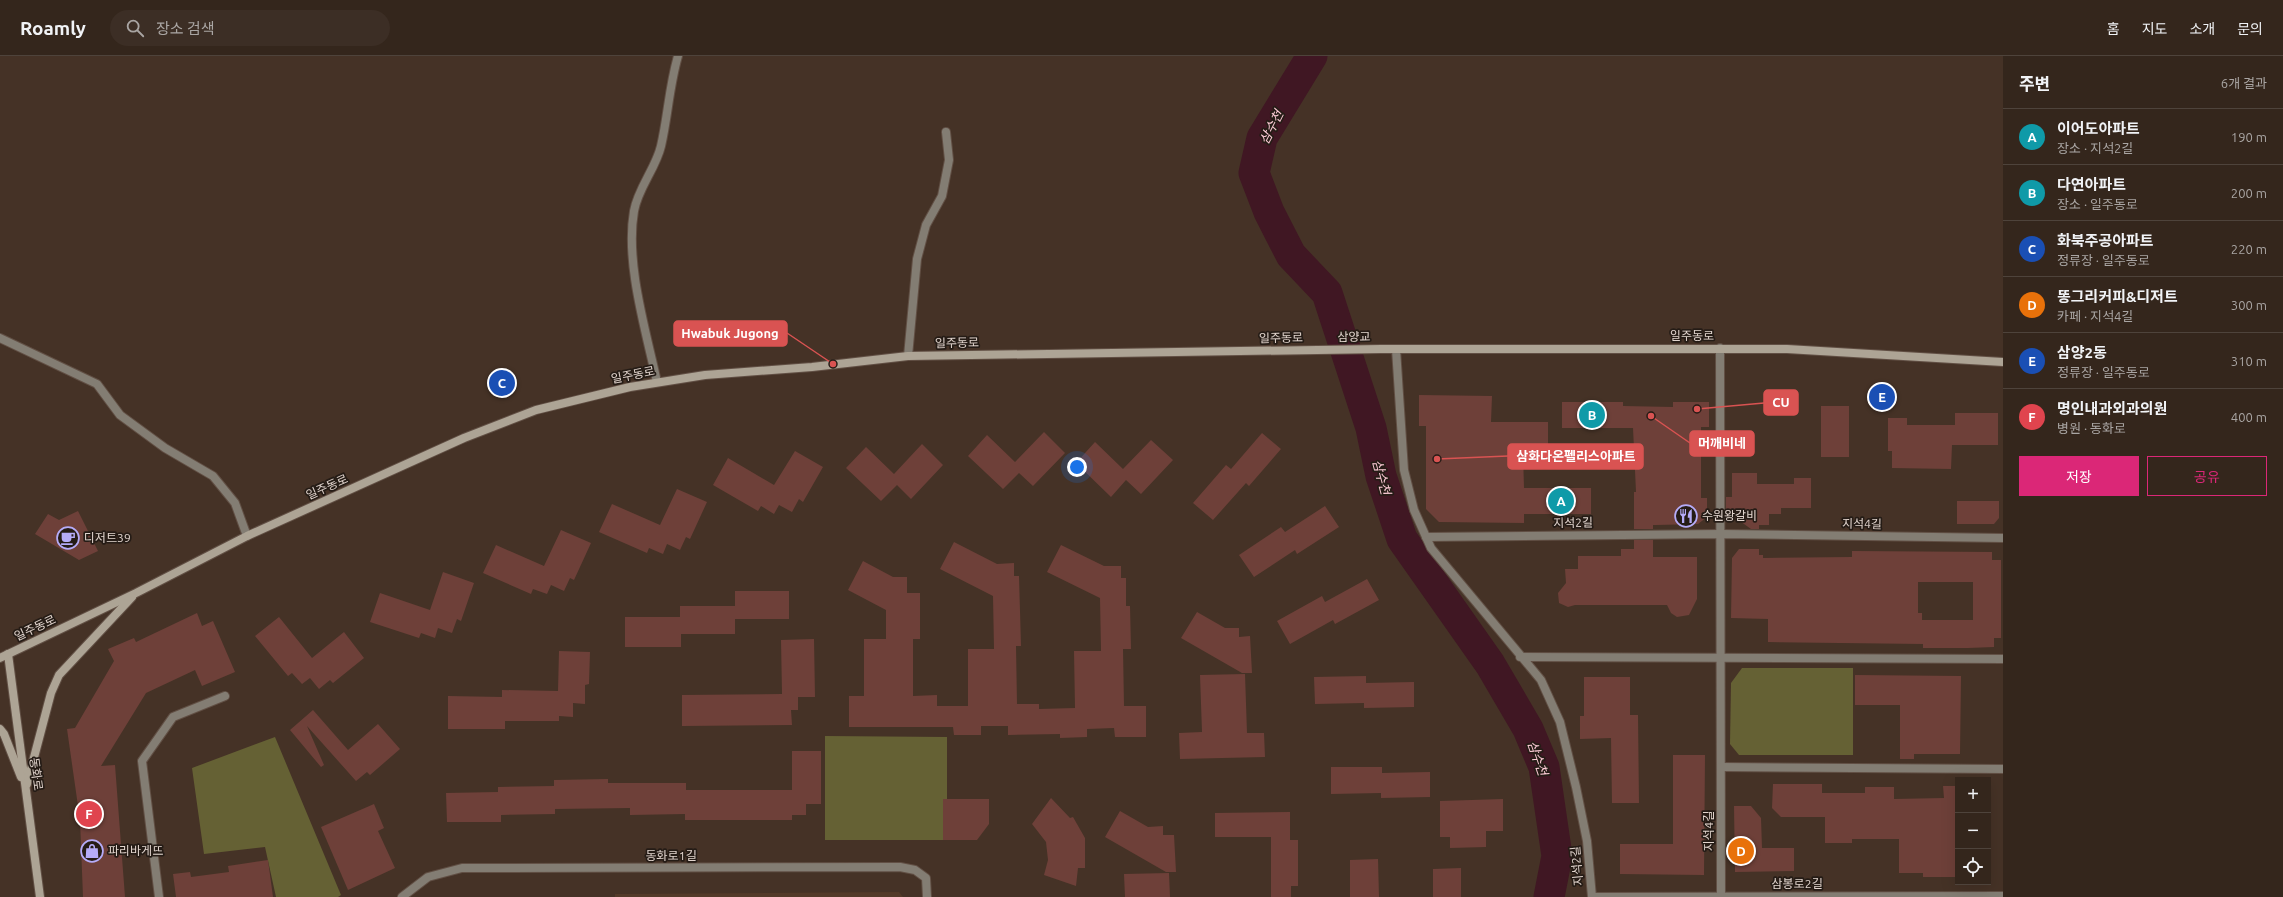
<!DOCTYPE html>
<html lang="ko">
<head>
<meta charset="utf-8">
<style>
  body { margin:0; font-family:Ubuntu,"Noto Sans KR",sans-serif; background:#3c2e25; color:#f1f3f6 }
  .controls { position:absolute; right:12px; bottom:12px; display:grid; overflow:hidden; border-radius:0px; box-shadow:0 4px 16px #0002 }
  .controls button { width:36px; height:36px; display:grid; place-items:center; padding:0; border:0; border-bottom:1px solid #4e433b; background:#34261c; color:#f1f3f6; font:20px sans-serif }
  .you { position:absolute; left:1077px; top:411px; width:14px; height:14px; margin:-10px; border:3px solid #fff; border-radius:50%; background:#1a73e8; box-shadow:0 0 0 6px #1a73e833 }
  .badge { display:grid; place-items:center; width:26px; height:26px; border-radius:50%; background:#db2777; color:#fff; font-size:13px; font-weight:700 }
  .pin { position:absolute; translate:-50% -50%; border:2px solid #fff; box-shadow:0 1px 4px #0006 }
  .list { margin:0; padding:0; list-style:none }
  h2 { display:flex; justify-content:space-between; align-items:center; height:52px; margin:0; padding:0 16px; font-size:17px }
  h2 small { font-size:13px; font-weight:400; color:#a9a5a3 }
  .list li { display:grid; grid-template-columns:26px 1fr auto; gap:12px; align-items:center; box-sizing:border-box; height:56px; padding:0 16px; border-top:1px solid #4e433b }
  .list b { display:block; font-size:15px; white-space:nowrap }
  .list p { margin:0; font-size:13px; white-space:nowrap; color:#a9a5a3 }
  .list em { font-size:13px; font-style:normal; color:#a9a5a3 }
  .actions { display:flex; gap:8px; padding:12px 16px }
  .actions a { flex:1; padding:9px 0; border:1px solid #db2777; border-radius:0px; text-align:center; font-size:14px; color:#db2777 }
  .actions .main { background:#db2777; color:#fff }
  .icon { flex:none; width:22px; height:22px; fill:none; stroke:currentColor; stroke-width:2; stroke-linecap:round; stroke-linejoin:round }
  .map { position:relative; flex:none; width:2003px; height:841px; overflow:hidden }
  header { display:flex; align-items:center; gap:24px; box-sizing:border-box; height:56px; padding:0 20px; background:#34261c; border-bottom:1px solid #4e433b }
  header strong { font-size:19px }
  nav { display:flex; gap:22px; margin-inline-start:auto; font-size:14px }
  .search { width:280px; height:36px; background:#3c2e25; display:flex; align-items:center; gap:10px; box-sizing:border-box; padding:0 14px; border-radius:22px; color:#a9a5a3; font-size:15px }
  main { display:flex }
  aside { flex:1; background:#34261c }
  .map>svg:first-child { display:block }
</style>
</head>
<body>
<header>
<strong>Roamly</strong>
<div class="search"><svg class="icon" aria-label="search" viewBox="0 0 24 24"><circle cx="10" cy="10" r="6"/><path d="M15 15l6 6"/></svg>장소 검색</div>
<nav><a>홈</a><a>지도</a><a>소개</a><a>문의</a></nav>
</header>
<main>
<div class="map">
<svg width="2003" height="841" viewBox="0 0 2003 841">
  <rect width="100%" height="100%" fill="#453226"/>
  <path fill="#533a29" d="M899,836L903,841H615V838Z"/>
  <g fill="#656134">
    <path d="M1742,612H1853V699H1739L1730,688L1731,627Z"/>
    <path d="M825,680L947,681V784H825Z"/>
    <path d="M275,681L341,839L338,841H276L265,791L204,798L192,712Z"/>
  </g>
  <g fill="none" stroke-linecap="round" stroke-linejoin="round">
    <path stroke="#401723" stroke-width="31" d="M1312,0L1262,82L1254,117L1269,156L1291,199L1327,237L1371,372L1381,420L1402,483L1490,608L1528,673L1544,711L1557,800L1549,841"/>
  </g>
  <g fill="#6e4039" fill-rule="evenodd">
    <path d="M1419,339L1492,340L1491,366H1548V397H1523L1524,432H1591V458H1524V467L1439,466L1426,453V370H1419Z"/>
    <path d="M1562,346H1623V350L1673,351V346H1709V371H1701V442H1707V461L1698,468L1656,469H1653V473H1634V436H1636L1633,372H1562Z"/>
    <rect x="1821" y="350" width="28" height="51"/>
    <path d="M1955,357H1998V389H1952L1951,413L1892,412V395H1888V362H1907V369H1955Z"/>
    <path d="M1044,376L1065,397L1033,430L1019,417L1003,433L968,400L987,379L1015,406Z"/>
    <path d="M1262,377L1281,393L1249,430L1246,427L1213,464L1193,447L1226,409L1231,413Z"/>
    <path d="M1151,384L1173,404L1141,438L1126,424L1111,441L1076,407L1095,386L1123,413Z"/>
    <path d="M922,388L943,409L911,443L897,429L881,445L846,412L866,391L894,418Z"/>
    <path d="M795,395L823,411L803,446L799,443L792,456L779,449L774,458L761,450L758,455L713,429L728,402L774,429Z"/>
    <path d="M1732,417H1757V428H1794V422H1811V452H1781V458H1769V469H1759V473H1751L1726,455V441H1732Z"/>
    <path d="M677,433L707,446L690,483L686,481L680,494L667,488L663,498L649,492L647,497L599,476L612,448L660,469Z"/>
    <path d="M1957,445H1999V462L1994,468H1957Z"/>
    <path d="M1325,450L1339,471L1297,498L1295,494L1254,521L1239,499L1281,471L1285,476Z"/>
    <path d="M78,455L98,495L79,504L35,478L48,458L59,464Z"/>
    <path d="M561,474L591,487L574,524L570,522L564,535L551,529L547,538L533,533L531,538L483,517L496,489L544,510Z"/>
    <path d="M1634,484H1653V501H1697V543L1689,559L1677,561L1671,557L1667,549H1575L1568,551L1559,547L1558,537L1566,527L1565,513H1578V500H1621V493H1634Z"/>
    <path d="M954,486L997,508L1014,507V520H1019L1021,590H1016L1017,648H1039V653L1075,652L1074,595H1101L1100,542L1047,516L1061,489L1104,510H1121V522H1126V550H1130L1131,593H1123L1124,650H1146V681H1115L1114,672L1087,673V681L1060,682V678L1008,679V670H981V679H954L953,671H849V640H864V583H886V554L848,534L863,505L893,521H907V537H920V583H913V640L937,639V650H968V593H994L993,540L940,513Z"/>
    <path d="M1739,493H1759V499H1763V502L1852,501V495L1992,496V504H2001V582H1994V591L1968,592H1923V588L1768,586V563L1731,562L1732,502ZM1918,526H1973V564H1922V557H1918Z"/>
    <path d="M443,516L474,527L461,565L457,563L452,577L438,572L435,582L421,577L419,582L370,566L380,537L430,554Z"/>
    <path d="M1367,523L1379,544L1335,568L1333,564L1290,588L1277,565L1322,540L1325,546Z"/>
    <path d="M735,535H789V563H735V578H681V591H625V561H680V550H735Z"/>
    <path d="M1197,556L1225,572H1239V581L1250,580L1252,617H1242L1181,582Z"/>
    <path d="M197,557L202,570L213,565L235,616L202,630L195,614L146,637L101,710L115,709L125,841H83L80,764L67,673L75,672L114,605L108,593L134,582L136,586Z"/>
    <path d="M279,561L312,602L344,576L364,602L333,627L330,624L319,633L310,622L302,628L292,617L288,620L255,580Z"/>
    <path d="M814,583L815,641H798V654H791L792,669L682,670V639L782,638L781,584Z"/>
    <path d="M559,595L590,596L589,628L585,629V648L573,647V661L559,660V665H505V673H448V640L502,641V634L558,635Z"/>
    <path d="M1245,618L1247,677H1264L1265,701L1180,703L1179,677L1202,676L1200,619Z"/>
    <path d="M1855,619L1961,620L1960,698H1914V703H1900V649H1855Z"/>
    <path d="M1366,620V627L1414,626V651L1364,652V647L1315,648L1314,621Z"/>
    <path d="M1584,621H1630V659H1638L1639,747H1612L1611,682L1580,683V660H1584Z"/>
    <path d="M313,654L348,694L378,668L400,693L370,719L367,716L356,725L307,670L324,709L321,711L290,674Z"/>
    <path d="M792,695H821V748H806V759H792V764H685V758L630,759V752L555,753V758L501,759V766H447L446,737L498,736V731L554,730V724L608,723V727H686V734H792Z"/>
    <path d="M1673,699H1705L1704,819L1620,818V788H1673Z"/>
    <path d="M1331,711H1382V717L1430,716V741L1381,742V737L1331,738Z"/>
    <path d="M1773,728H1822V737H1865V731H1894V743L1944,742L1943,730H1958V821H1923V817H1899V783H1852V787H1825V761H1781L1772,752Z"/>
    <path d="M1051,742L1070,762L1073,761L1085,782V812H1078L1076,830L1044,819L1048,804L1046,786L1032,768Z"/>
    <path d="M943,743H989V768L977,784H943Z"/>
    <path d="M1503,743V775H1486V791L1450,792V781H1440V745Z"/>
    <path d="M374,748L384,772L378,775L395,812L348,834L321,771Z"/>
    <path d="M1734,750H1751L1761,762L1762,792H1794V815L1735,816Z"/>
    <path d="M1120,755L1148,771L1163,770V779H1174L1176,816H1166L1105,781Z"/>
    <path d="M1290,756V784H1298V830H1291V841H1271V781H1215V757Z"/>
    <path d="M1378,803L1379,841H1350V804Z"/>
    <path d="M268,804L273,841H176L173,818L190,816L191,821L229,816L228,810Z"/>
    <path d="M1461,812V841H1433V813Z"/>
    <path d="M1169,817L1170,841H1125L1124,818Z"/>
  </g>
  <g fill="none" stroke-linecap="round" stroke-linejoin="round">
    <g stroke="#614f44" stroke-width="10">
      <g id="street">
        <path d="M0,282L97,328L120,359L165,392L213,420L235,447L247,480"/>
        <path d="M1720,292L1721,840"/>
        <path d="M1396,293L1404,414L1414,454L1431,492L1541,624L1560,666L1576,731L1587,785L1592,841L2003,840"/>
        <path d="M908,300L917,203L926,169L942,140L949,104L946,76"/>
        <path d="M657,326C646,275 625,207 634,155C638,132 656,112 661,90C668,60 669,31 678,0"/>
        <path d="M1426,481L1721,478L2003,482"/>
        <path d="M1520,601L2003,603"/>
        <path d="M1721,711L2003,713"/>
        <path d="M159,841L142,705L173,661L225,640"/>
        <path d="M402,841L428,821L462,812L900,811L915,814L926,822L927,841"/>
      </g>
    </g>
    <g stroke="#614f44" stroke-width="10">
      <g id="secondary">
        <path d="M8,598L40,841"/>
        <path d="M0,602L136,537L247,480L464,382L536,354L630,331L705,319L812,311L908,300L1381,293H1787L2003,306"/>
        <path d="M0,673L4,678L21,721"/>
        <path d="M27,728L51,637L59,619L132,541"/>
      </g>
    </g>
    <use href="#street" stroke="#837d73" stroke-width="8"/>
    <use href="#secondary" stroke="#ada495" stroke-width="8"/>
  </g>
  <defs>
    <g id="restaurant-ring" transform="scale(1.15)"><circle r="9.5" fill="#251c16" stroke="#b5acf8" stroke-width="1.5"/><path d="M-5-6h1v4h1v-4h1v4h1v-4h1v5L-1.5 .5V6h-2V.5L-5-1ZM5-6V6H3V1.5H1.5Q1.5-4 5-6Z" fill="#b5acf8"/></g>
    <g id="cafe-ring" transform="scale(1.15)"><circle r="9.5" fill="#251c16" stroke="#b5acf8" stroke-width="1.5"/><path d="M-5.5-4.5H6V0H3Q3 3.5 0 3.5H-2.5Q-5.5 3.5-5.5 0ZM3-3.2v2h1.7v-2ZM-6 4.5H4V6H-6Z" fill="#b5acf8"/></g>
    <g id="shop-ring" transform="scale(1.15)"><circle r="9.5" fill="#251c16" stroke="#b5acf8" stroke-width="1.5"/><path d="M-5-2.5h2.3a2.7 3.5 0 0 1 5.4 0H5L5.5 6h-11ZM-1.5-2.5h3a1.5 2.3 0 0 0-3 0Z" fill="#b5acf8"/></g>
  </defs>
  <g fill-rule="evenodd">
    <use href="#restaurant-ring" x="1686" y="460"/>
    <use href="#cafe-ring" x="68" y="482"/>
    <use href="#shop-ring" x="92" y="795"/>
  </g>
  <g text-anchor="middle" stroke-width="3.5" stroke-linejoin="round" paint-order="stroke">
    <g font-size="12" fill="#e2d5ce" stroke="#251c16">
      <text x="1692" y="284">일주동로</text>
      <text transform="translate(1354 281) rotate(-1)" y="4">삼양교</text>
      <text transform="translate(1281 282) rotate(-1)" y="4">일주동로</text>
      <text transform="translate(957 287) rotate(-1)" y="4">일주동로</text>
      <text transform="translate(633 319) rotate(-11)" y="4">일주동로</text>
      <text transform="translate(327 431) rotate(-24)" y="4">일주동로</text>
      <text transform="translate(1573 467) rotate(-1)" y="4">지석2길</text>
      <text transform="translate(1862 468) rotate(1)" y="4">지석4길</text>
      <text transform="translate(35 572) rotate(-25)" y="4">일주동로</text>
      <text transform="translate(36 718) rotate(82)" y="4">동화로</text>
      <text transform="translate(1709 775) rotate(-90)" y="4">지석4길</text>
      <text x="671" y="804">동화로1길</text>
      <text transform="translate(1577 810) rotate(-95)" y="4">지석2길</text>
      <text x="1797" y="832">삼봉로2길</text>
    </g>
    <g font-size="12" fill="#e2d5ce" stroke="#251c16" text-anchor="start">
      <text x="1702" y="464">수원왕갈비</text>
      <text x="84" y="486">디저트39</text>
      <text x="108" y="799">파리바게뜨</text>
    </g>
    <g font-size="13" font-style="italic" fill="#ffcdd8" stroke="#251c16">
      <text transform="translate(1271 71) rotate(-63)" y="5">삼수천</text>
      <text transform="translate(1382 421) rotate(75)" y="5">삼수천</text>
      <text transform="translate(1538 702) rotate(71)" y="5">삼수천</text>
    </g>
  </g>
  <path fill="none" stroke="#d95352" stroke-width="1.5" d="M833 308L787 277M1697 353L1764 347M1651 360L1690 387M1437 403L1508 400"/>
  <g fill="#d95352" stroke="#251c16" stroke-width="1.5">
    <circle cx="833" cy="308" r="4"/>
    <circle cx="1697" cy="353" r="4"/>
    <circle cx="1651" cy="360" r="4"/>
    <circle cx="1437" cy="403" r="4"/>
  </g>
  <g fill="#d95352" stroke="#d95352" stroke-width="1.5">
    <rect x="674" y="265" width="113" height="25" rx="4"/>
    <rect x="1764" y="334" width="34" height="25" rx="4"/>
    <rect x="1690" y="375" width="64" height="25" rx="4"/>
    <rect x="1508" y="388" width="135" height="25" rx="4"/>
  </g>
  <g font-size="13" text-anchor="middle" font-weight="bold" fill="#fff">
    <text x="730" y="282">Hwabuk Jugong</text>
    <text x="1781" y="351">CU</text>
    <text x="1722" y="392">머깨비네</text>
    <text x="1576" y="405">삼화다온펠리스아파트</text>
  </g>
</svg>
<div class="controls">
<button>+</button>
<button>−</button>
<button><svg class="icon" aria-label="locate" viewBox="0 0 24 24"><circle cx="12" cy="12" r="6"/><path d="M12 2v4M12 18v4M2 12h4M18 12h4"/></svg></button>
</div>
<div class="you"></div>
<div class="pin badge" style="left:1561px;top:445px;background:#0f9aa8">A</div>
<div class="pin badge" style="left:1592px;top:359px;background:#0f9aa8">B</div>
<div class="pin badge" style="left:502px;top:327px;background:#1a4fb4">C</div>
<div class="pin badge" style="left:1741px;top:795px;background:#e8710a">D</div>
<div class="pin badge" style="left:1882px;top:341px;background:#1a4fb4">E</div>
<div class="pin badge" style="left:89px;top:758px;background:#e0444e">F</div>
</div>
<aside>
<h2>주변<small>6개 결과</small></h2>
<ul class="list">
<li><span class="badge" style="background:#0f9aa8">A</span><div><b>이어도아파트</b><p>장소 · 지석2길</p></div><em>190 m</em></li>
<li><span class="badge" style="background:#0f9aa8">B</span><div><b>다연아파트</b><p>장소 · 일주동로</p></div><em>200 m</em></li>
<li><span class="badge" style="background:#1a4fb4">C</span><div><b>화북주공아파트</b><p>정류장 · 일주동로</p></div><em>220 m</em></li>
<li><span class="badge" style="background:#e8710a">D</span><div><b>똥그리커피&amp;디저트</b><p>카페 · 지석4길</p></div><em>300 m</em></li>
<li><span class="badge" style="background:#1a4fb4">E</span><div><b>삼양2동</b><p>정류장 · 일주동로</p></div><em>310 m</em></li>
<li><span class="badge" style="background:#e0444e">F</span><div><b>명인내과외과의원</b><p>병원 · 동화로</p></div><em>400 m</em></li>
</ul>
<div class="actions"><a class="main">저장</a><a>공유</a></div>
</aside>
</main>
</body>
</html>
